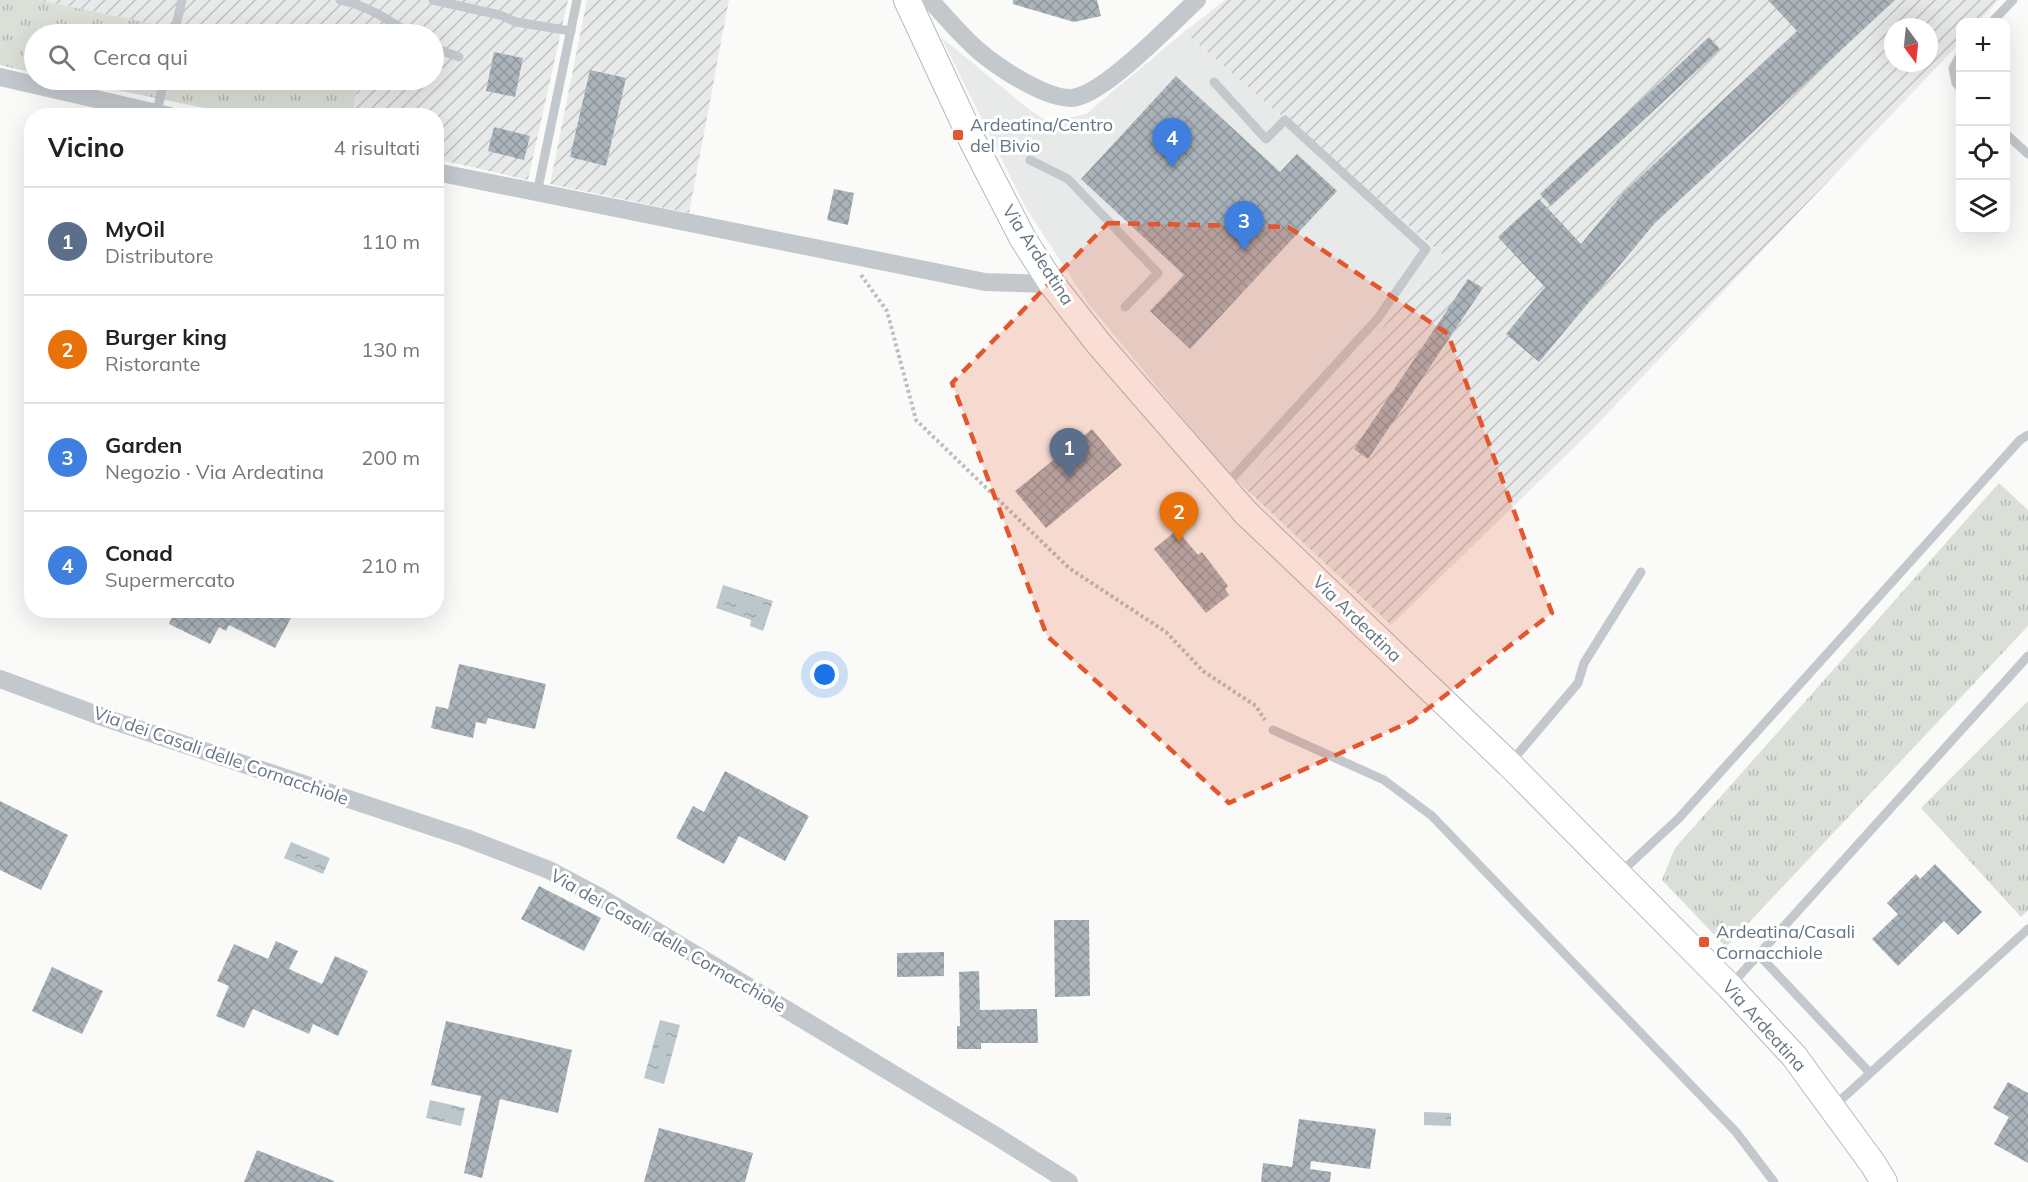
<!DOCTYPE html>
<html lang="it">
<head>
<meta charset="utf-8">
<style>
  body { margin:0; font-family:Mulish,sans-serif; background:#f2f2f2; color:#222 }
  .controls { position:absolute; right:18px; top:18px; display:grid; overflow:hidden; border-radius:12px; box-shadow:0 6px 24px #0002 }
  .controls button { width:54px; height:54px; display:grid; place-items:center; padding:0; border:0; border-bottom:2px solid #e0e0e0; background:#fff; color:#222; font:30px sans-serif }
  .compass { position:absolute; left:1884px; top:18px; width:54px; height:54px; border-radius:50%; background:#fff; box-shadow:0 6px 24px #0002; rotate:165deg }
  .you { position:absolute; left:825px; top:675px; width:21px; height:21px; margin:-15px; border:4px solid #fff; border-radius:50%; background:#1a73e8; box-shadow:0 0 0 9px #1a73e833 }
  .badge { display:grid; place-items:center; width:39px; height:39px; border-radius:50%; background:#e4572e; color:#fff; font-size:20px; font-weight:700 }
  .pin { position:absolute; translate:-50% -50px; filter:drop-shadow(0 2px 3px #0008) }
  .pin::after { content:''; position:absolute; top:32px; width:21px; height:18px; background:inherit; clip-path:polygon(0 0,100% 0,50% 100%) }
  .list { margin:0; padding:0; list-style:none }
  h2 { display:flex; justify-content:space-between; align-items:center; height:78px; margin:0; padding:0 24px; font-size:26px }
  h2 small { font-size:20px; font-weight:400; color:#767676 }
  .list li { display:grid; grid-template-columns:39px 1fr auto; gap:18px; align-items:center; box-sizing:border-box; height:108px; padding:0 24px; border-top:2px solid #e0e0e0 }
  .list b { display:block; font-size:22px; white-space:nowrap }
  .list p { margin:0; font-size:20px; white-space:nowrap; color:#767676 }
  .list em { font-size:20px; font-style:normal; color:#767676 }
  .icon { flex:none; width:33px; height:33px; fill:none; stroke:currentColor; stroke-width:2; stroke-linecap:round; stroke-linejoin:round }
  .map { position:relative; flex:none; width:2028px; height:1182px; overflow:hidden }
  .search { position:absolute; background:#fff; box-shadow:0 6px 24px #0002; left:24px; top:24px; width:420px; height:66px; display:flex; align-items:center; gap:15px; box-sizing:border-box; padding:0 21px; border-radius:33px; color:#767676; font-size:22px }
  .panel { position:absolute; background:#fff; box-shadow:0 6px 24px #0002; left:24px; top:108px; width:420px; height:510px; border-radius:24px }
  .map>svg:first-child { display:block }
</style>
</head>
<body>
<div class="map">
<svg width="2028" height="1182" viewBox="0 0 2028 1182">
  <defs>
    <pattern id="industrial-furrows" width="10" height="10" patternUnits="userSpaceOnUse" patternTransform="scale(1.5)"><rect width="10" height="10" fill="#e8e9e9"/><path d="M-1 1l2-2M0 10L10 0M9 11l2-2" fill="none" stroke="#c0c1c2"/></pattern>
    <pattern id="grass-tufts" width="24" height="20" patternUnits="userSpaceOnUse" patternTransform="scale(1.5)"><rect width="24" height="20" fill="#dadfd7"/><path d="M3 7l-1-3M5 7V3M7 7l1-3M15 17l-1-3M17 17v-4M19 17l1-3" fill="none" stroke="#b4b9b4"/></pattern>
    <pattern id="water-ripples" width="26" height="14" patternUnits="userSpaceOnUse" patternTransform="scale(1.5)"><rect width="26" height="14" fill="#bbc7cb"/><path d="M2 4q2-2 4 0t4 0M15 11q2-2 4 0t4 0" fill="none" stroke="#9ca6aa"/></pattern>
    <pattern id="building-cross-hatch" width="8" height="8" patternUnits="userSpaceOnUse" patternTransform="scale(1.5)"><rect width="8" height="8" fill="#aab3b9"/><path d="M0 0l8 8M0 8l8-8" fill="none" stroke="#8e969c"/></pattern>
  </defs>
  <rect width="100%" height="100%" fill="#fafaf8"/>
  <path fill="#e8e9e9" d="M1184,32L1442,254L1346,373L1242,485L1227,472L1088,303L1026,208L941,37L1031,111L1048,122L1086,114Z"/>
  <g fill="url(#industrial-furrows)" fill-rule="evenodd">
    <path d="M38,0H568L528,180L437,159L436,116L353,115L357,80H434V34H203Z"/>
    <path d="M587,0H729L689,213L550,184Z"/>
    <path d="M1225,0H1999L1978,22H1960V42L1951,52L1587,435L1391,625L1242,485L1346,373L1442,254L1184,32ZM1893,27H1929V63H1893Z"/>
  </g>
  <g fill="url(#grass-tufts)">
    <path d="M0,0H38L203,34H34V73L0,65Z"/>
    <path d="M67,80H357L353,116L239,115Z"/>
    <path d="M1999,483L2028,510V626L1726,947L1662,880L1675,848Z"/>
    <path d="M2028,701V910L2021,917L1921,808Z"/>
  </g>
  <g fill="url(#water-ripples)">
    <path d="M723,585L773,601L763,631L750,626L751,620L716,608Z"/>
    <path d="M291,842L330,858L323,874L284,858Z"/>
    <path d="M660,1020L680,1025L664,1084L644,1078Z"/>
    <path d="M430,1100L465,1108L461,1126L426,1118Z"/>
    <path d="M1424,1112L1451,1113V1126L1424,1125Z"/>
  </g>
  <g fill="url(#building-cross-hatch)">
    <path d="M1013,0H1097L1101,16L1074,22L1013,4Z"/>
    <path d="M1768,0H1895L1655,223L1539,362L1506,334L1545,287L1498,237L1539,199L1581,244L1624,192L1797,31Z"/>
    <path d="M1709,37L1720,49L1551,206L1540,194Z"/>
    <path d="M494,52L523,58L515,97L486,91Z"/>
    <path d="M590,70L626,78L606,166L570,157Z"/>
    <path d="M1176,76L1280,172L1297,154L1337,191L1190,349L1150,311L1184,275L1081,179Z"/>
    <path d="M494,127L530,136L524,160L488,151Z"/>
    <path d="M834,189L854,193L848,225L827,220Z"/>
    <path d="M1468,279L1483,288L1368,459L1354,449Z"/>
    <path d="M1092,429L1122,465L1046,528L1015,491Z"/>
    <path d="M1177,530L1198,555L1202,552L1228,586L1225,589L1229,595L1206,613L1154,549Z"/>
    <path d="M175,610H276L291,618L275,648L229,625L226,631L219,627L210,644L169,624Z"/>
    <path d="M459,664L546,684L535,729L488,718L486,724L476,722L473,738L431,728L436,706L448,709Z"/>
    <path d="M725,771L809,816L785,861L739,836L724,864L676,838L693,806L704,812Z"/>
    <path d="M0,801L68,835L41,890L0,870Z"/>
    <path d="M1935,864L1982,912L1958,935L1944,921L1898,966L1872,939L1898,914L1887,903L1916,874L1920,879Z"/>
    <path d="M539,886L601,918L584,951L521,919Z"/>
    <path d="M1054,920H1089L1090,996L1055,997Z"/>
    <path d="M276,941L298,951L289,969L322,984L335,956L368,971L338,1036L313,1024L309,1034L253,1009L244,1028L216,1016L229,986L217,981L234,944L268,959Z"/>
    <path d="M944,952V976L897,977V953Z"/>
    <path d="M52,967L103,991L82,1034L32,1011Z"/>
    <path d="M979,971L980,1010L1037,1009L1038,1043H981V1049H957V1026H960L959,972Z"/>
    <path d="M446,1021L572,1050L558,1113L500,1099L482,1178L464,1173L481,1096L431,1085Z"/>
    <path d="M2008,1082L2028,1093V1163L1994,1144L2009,1117L1993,1108Z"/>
    <path d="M1299,1119L1376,1129L1370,1169L1311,1161L1310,1169L1331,1172L1330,1182H1261L1263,1163L1292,1167Z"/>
    <path d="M659,1128L753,1153L745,1182H644Z"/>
    <path d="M257,1150L334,1181V1182H244Z"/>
  </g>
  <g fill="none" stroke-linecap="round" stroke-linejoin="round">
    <g stroke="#b3babf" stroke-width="28">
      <path id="secondary" d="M907,0L974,144L1023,239L1052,284L1099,344L1245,512L1509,764L1730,987L1794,1056L1873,1164L1884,1182"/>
    </g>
    <path stroke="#bbbfc2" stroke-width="4" stroke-dasharray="3 3" stroke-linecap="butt" d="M861,275L887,311L916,420L1069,568L1166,632L1203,671L1256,706L1265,720"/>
    <g stroke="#c3c8cc" stroke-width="9">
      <path d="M340,0C366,5 388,19 410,34"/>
      <path d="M433,0L500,15L516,22L571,31"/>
      <path d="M1992,22L2013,0"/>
      <path d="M174,34L182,0"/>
      <path d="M434,48L459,57"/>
      <path d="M1960,56L1953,68L1956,83L1960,88"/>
      <path d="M1214,82L1266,139L1285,120L1426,249L1378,318L1224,487"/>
      <path d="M157,112L164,80"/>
      <path d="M2006,134L2028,154"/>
      <path d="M1030,160L1068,179L1158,273L1125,307"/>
      <path d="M537,193L577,0"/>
      <path d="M1273,730L1384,780L1432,816L1736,1132L1774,1182"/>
      <path d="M1511,762L1578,683L1584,663L1641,572"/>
      <path d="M1620,873L1679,818L2020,440L2028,435"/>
      <path d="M1759,955L1870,1073"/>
      <path d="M1731,985L2028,656"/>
      <path d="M1832,1108L2028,929"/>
    </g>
    <g stroke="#c3c8cc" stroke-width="18">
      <path d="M930,0C946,17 962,37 980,52C999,68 1053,104 1077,97C1109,89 1171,24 1197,0"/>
      <path d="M0,77L170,116"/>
      <path d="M436,172L985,282L1052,284"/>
      <path d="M0,679L108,719L466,838L549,870L600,897L996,1136L1069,1182"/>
    </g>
    <use href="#secondary" stroke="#fff" stroke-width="26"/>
  </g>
  <path fill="#e4572e" fill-opacity="0.2" stroke="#e4572e" stroke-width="4.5" stroke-dasharray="12 8" stroke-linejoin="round" d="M1108,223L1288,227L1448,334L1552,613L1412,721L1229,803L1047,636L952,383Z"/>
  <g fill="#e4572e" stroke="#fff" stroke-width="2">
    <rect x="952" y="129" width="12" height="12" rx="3"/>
    <rect x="1698" y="936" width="12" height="12" rx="3"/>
  </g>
  <g text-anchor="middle" stroke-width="6" stroke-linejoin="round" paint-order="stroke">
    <g font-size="18" fill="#657683" stroke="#fff" text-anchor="start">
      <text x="970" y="131">Ardeatina/Centro<tspan x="970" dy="21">del Bivio</tspan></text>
      <text x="1716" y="938">Ardeatina/Casali<tspan x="1716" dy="21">Cornacchiole</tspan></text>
    </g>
    <g font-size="18" fill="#657683" stroke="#fff">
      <text transform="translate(1038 255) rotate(57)" y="6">Via Ardeatina</text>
      <text transform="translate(1357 619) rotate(44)" y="6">Via Ardeatina</text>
      <text transform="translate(221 756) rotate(19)" y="6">Via dei Casali delle Cornacchiole</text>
      <text transform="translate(668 941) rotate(30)" y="6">Via dei Casali delle Cornacchiole</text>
      <text transform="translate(1764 1026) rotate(48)" y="6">Via Ardeatina</text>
    </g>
  </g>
</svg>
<div class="controls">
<button>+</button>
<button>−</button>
<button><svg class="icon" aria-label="locate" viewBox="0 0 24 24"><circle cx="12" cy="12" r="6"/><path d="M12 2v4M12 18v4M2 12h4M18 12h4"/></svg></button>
<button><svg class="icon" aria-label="layers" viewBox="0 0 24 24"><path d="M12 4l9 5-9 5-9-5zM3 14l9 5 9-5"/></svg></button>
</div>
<svg class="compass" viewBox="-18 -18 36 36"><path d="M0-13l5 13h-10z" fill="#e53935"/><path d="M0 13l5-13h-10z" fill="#767676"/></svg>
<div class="you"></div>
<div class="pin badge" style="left:1069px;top:478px;background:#5c6f8a">1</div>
<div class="pin badge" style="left:1179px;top:542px;background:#e8710a">2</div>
<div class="pin badge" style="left:1244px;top:251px;background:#3f7fe0">3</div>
<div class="pin badge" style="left:1172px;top:168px;background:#3f7fe0">4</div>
<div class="search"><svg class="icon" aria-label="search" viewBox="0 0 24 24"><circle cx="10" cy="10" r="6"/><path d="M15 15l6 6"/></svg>Cerca qui</div>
<section class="panel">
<h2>Vicino<small>4 risultati</small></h2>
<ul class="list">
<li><span class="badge" style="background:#5c6f8a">1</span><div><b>MyOil</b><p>Distributore</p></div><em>110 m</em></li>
<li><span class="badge" style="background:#e8710a">2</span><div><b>Burger king</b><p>Ristorante</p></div><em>130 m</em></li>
<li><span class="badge" style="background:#3f7fe0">3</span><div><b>Garden</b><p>Negozio · Via Ardeatina</p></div><em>200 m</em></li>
<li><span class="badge" style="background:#3f7fe0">4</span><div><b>Conad</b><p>Supermercato</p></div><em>210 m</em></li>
</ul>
</section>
</div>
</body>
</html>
